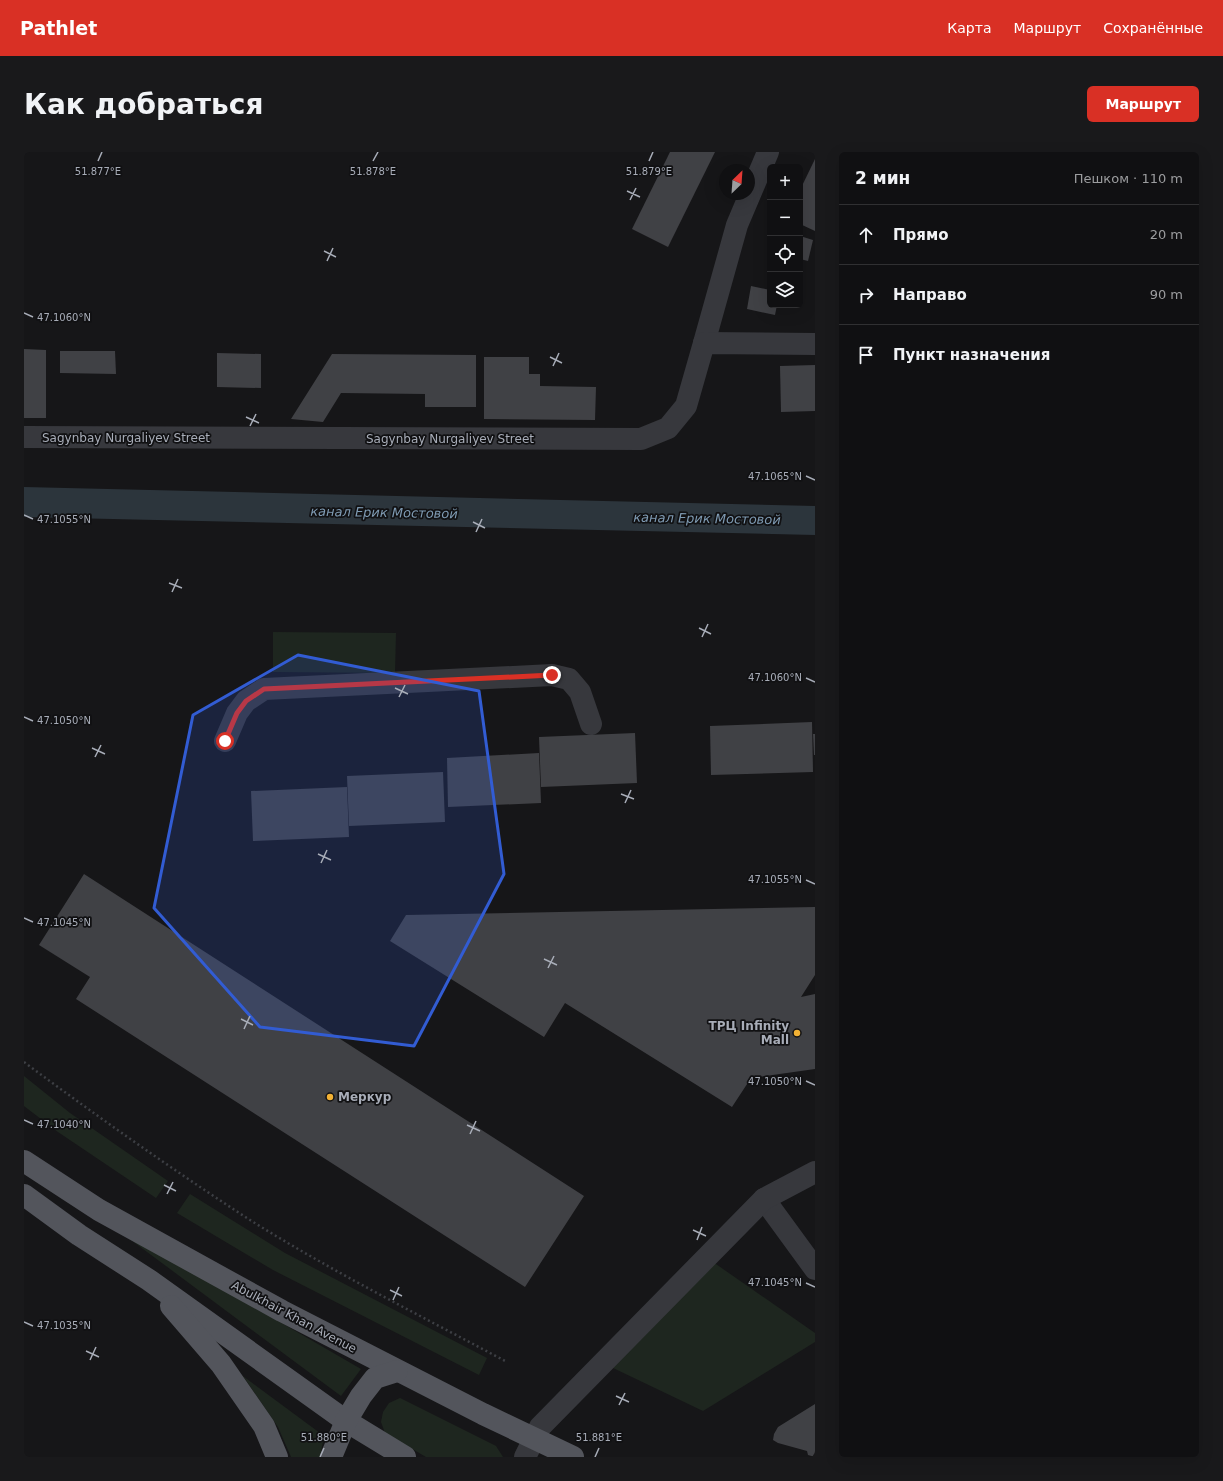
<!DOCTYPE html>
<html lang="ru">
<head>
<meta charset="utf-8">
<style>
  body { margin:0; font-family:"DejaVu Sans",sans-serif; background:#19191b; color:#f1f3f6 }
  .controls { position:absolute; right:12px; top:12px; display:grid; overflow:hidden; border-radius:6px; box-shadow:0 4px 16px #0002 }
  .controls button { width:36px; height:36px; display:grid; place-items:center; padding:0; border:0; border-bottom:1px solid #303032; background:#101012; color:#f1f3f6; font:20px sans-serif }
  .compass { position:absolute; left:695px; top:12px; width:36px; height:36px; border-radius:50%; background:#101012; box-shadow:0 4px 16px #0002; rotate:25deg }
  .stop { position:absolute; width:12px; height:12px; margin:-9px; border:3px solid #d93025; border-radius:50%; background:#fff }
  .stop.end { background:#d93025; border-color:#fff; box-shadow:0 1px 4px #0008 }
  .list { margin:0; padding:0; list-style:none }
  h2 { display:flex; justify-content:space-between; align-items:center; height:52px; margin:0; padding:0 16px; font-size:17px }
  h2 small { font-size:13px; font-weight:400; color:#9c9d9f }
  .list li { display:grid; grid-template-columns:26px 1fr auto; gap:12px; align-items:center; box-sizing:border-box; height:60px; padding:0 16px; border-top:1px solid #303032 }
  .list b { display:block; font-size:15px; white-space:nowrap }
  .list em { font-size:13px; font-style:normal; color:#9c9d9f }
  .icon { flex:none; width:22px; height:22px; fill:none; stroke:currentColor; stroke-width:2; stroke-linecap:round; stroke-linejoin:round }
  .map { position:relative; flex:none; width:791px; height:1305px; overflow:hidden; border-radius:6px }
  header { display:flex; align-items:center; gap:24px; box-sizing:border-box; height:56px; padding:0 20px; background:#d93025; color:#fff }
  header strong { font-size:19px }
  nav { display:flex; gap:22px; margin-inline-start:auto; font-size:14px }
  .intro { display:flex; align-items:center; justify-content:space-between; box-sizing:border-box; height:96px; padding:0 24px }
  h1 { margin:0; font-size:28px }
  .button { padding:10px 18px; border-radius:6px; background:#d93025; color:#fff; font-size:14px; font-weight:700 }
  main { display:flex; gap:24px; padding:0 24px }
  aside { flex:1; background:#101012; border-radius:6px; box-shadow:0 4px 16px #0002 }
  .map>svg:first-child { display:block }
</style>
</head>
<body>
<header>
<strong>Pathlet</strong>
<nav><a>Карта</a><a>Маршрут</a><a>Сохранённые</a></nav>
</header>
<div class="intro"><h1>Как добраться</h1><a class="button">Маршрут</a></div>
<main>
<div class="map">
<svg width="791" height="1305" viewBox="0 0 791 1305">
  <rect width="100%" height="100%" fill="#161618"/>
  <g fill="#1e261f">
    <path d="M249,480L372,481L371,521L249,520Z"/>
    <path d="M0,924L46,961L144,1029L132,1046L34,980L0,954Z"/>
    <path d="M166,1042L261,1101L463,1206L455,1223L249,1118L153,1061Z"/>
    <path d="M80,1068L337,1217L317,1244Z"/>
    <path d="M689,1110L791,1181V1190L679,1259L587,1215Z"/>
    <path d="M219,1224L300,1284L296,1305H267L254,1275Z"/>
    <path d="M376,1246L472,1294L479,1305H402L361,1281L357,1270L359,1260L365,1251Z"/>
  </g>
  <path fill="#2c353c" d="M0,335L791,354V383L0,365Z"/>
  <g fill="#404145">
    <path d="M646,0H691L644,95L608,77Z"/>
    <path d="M791,7V79L776,72V38Z"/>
    <path d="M776,84L789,88L784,109L776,107Z"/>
    <path d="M727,134L746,138V153H753L751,163L723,157Z"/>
    <path d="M0,197L22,198V266H0Z"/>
    <path d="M36,199H91L92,222L36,221Z"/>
    <path d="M193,201L237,202V236L193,235Z"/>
    <path d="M308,202L452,203V255H401V242L317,241L299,270L267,267Z"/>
    <path d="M460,205H505V222H516V234L572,235L571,268L460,267Z"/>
    <path d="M791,213V259L757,260L756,214Z"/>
    <path d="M788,570L789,620L687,623L686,574Z"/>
    <path d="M611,581L613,631L517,635L515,585Z"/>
    <path d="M789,582H791V603H790Z"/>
    <path d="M515,601L517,651L424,655L423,606Z"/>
    <path d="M419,620L421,670L325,674L323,624Z"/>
    <path d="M323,635L325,685L229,689L227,639Z"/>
    <path d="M60,722L560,1044L501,1135L52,847L66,825L15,793Z"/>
    <path d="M791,755V823L777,845L791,842V917L727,926L708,955L541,851L520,885L366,789L382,763Z"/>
    <path d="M791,1252V1305L784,1303L783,1299L754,1291L749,1288L750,1282L754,1275Z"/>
  </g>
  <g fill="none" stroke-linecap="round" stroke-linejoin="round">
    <path stroke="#3d3f44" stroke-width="2.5" stroke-dasharray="2 3" stroke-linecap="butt" d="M0,910C74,965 149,1018 226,1068C309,1120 397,1164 483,1210"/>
    <g stroke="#37383d" stroke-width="22">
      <path d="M680,191L713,73L744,0"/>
      <path d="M0,285L617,287L644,276L662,254L680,191L791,192"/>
      <path d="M201,589L213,561L222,549L240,537L528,523L545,527L556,540L567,572"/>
      <path d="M740,1047L791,1117"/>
      <path d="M501,1305L516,1275L740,1047L791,1020"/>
    </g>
    <g stroke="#53555c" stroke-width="22">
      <path d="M0,1009L75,1058L258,1159L459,1262L549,1305"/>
      <path d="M0,1043L55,1083L125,1128L322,1269L381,1305"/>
      <path d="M147,1154L197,1212L240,1274L253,1305"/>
      <path d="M307,1305L322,1269L337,1244L351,1226L373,1219"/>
    </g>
  </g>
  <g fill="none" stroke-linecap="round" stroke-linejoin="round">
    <path stroke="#d93025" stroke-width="5" d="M201,589L213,561L222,549L240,537L528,523"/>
  </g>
  <path fill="#325cd3" fill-opacity="0.2" stroke="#325cd3" stroke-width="3" stroke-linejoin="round" d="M274,503L455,539L480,722L390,894L236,875L130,756L169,563Z"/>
  <path fill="none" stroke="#a8adb8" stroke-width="1.5" d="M74,9L78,0M349,9L354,0M625,9L629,0M603,39L616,45M606,48L612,36M300,99L312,105M303,109L309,96M0,161L9,165M526,205L538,211M529,214L535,201M222,265L235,271M226,274L232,262M782,324L791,328M0,363L9,367M449,370L461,376M452,380L458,367M145,431L158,436M148,440L154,427M675,476L687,482M678,485L684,472M782,526L791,530M371,536L384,542M375,545L381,533M0,565L9,569M68,596L81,602M71,605L77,593M597,642L610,647M601,651L607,638M294,702L307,708M297,711L303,698M782,728L791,732M0,766L9,770M520,807L533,813M524,816L530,804M217,867L229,873M220,877L226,864M782,929L791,933M0,968L9,972M443,973L456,979M446,982L452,969M140,1033L152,1039M143,1042L149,1030M669,1078L682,1084M673,1088L678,1075M782,1131L791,1135M366,1138L378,1144M369,1148L375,1135M0,1170L9,1174M62,1199L75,1205M66,1208L72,1195M592,1244L605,1250M595,1253L601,1241M296,1305L300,1296M571,1305L575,1296"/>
  <g fill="#f2b134" stroke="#111113" stroke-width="1.5">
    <circle cx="773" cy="881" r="4"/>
    <circle cx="306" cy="945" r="4"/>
  </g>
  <g text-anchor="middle" stroke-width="3.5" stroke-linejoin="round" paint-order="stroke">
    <g font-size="12" fill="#a8adb8" stroke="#111113">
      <text x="102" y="290">Sagynbay Nurgaliyev Street</text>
      <text x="426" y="291">Sagynbay Nurgaliyev Street</text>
      <text transform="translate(270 1165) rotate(28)" y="4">Abulkhair Khan Avenue</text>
    </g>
    <g font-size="12" font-weight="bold" fill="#a8adb8" stroke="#111113" text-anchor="end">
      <text x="765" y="878">ТРЦ Infinity<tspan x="765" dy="14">Mall</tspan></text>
      <text x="314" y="949" text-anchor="start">Меркур</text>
    </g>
    <g font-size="13" font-style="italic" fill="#7f9bb3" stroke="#111113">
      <text transform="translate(360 360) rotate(1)" y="5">канал Ерик Мостовой</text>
      <text transform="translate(683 366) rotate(1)" y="5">канал Ерик Мостовой</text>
    </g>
  </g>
  <g font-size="10" text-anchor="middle" fill="#a8adb8" stroke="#111113" stroke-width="3.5" stroke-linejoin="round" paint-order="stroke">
    <text x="74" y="23">51.877°E</text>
    <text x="349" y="23">51.878°E</text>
    <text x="625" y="23">51.879°E</text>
    <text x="40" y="169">47.1060°N</text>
    <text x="751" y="328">47.1065°N</text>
    <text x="40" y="371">47.1055°N</text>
    <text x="751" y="529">47.1060°N</text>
    <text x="40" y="572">47.1050°N</text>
    <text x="751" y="731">47.1055°N</text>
    <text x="40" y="774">47.1045°N</text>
    <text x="751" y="933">47.1050°N</text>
    <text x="40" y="976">47.1040°N</text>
    <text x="751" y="1134">47.1045°N</text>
    <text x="40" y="1177">47.1035°N</text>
    <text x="300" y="1289">51.880°E</text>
    <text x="575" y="1289">51.881°E</text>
  </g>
</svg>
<div class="controls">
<button>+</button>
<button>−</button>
<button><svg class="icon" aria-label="locate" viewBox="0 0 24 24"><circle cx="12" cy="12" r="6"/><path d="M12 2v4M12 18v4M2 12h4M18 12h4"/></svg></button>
<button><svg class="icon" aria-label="layers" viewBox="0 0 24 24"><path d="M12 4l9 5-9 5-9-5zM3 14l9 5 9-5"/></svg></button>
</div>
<svg class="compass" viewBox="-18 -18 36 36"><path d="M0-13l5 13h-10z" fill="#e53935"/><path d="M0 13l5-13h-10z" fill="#9c9d9f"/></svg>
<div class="stop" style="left:201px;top:589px"></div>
<div class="stop end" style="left:528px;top:523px"></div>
</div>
<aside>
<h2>2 мин<small>Пешком · 110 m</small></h2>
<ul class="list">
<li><svg class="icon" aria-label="ahead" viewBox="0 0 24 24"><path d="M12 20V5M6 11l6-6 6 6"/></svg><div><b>Прямо</b></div><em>20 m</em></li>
<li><svg class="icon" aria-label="right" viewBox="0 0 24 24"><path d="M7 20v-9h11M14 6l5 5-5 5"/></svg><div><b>Направо</b></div><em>90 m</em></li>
<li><svg class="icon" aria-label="arrive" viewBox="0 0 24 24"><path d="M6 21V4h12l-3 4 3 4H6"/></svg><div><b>Пункт назначения</b></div></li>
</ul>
</aside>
</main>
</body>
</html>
